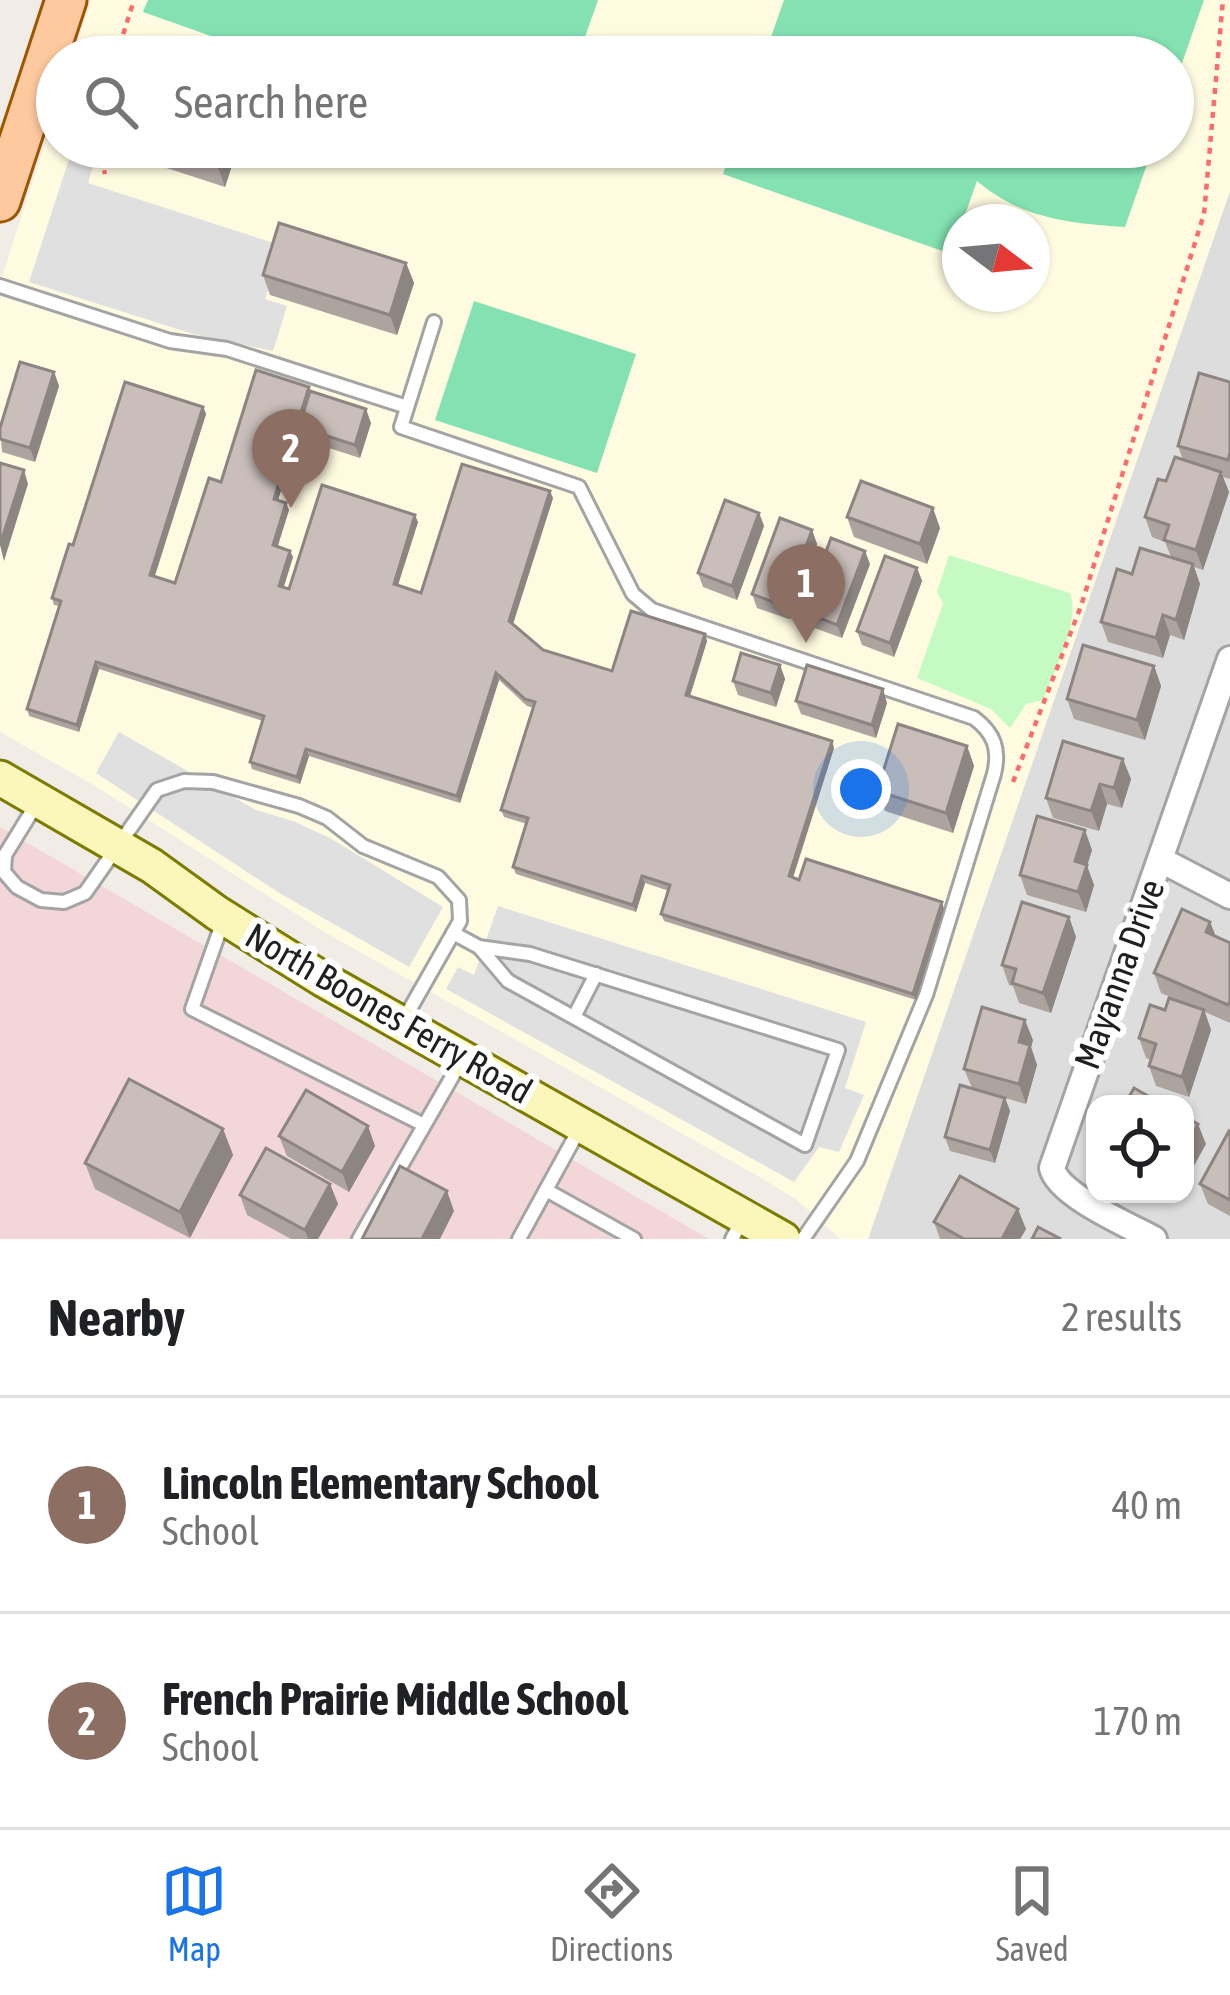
<!DOCTYPE html>
<html lang="en">
<head>
<meta charset="utf-8">
<style>
  body { margin:0; font-family:"Asap Condensed",sans-serif; background:#f6f6f6; color:#202124 }
  .controls { position:absolute; right:36px; bottom:36px; display:grid; overflow:hidden; border-radius:24px; box-shadow:0 3px 9px #0004 }
  .controls button { width:108px; height:108px; display:grid; place-items:center; padding:0; border:0; border-bottom:3px solid #e0e0e0; background:#fff; color:#202124; font:60px sans-serif }
  .compass { position:absolute; left:942px; top:204px; width:108px; height:108px; border-radius:50%; background:#fff; box-shadow:0 3px 9px #0004; rotate:106deg }
  .you { position:absolute; left:861px; top:789px; width:42px; height:42px; margin:-30px; border:9px solid #fff; border-radius:50%; background:#1a73e8; box-shadow:0 0 0 18px #1a73e833 }
  .badge { display:grid; place-items:center; width:78px; height:78px; border-radius:50%; background:#1a73e8; color:#fff; font-size:39px; font-weight:700 }
  .pin { position:absolute; translate:-50% -99px; filter:drop-shadow(0 3px 6px #0008) }
  .pin::after { content:''; position:absolute; top:63px; width:42px; height:36px; background:inherit; clip-path:polygon(0 0,100% 0,50% 100%) }
  .list { margin:0; padding:0; list-style:none }
  h2 { display:flex; justify-content:space-between; align-items:center; height:156px; margin:0; padding:0 48px; font-size:51px }
  h2 small { font-size:39px; font-weight:400; color:#757577 }
  .list li { display:grid; grid-template-columns:78px 1fr auto; gap:36px; align-items:center; box-sizing:border-box; height:216px; padding:0 48px; border-top:3px solid #e0e0e0 }
  .list b { display:block; font-size:45px; white-space:nowrap }
  .list p { margin:0; font-size:39px; white-space:nowrap; color:#757577 }
  .list em { font-size:39px; font-style:normal; color:#757577 }
  .icon { flex:none; width:66px; height:66px; fill:none; stroke:currentColor; stroke-width:2; stroke-linecap:round; stroke-linejoin:round }
  .map { position:relative; flex:none; width:1230px; height:1239px; overflow:hidden }
  .search { position:absolute; background:#fff; box-shadow:0 3px 9px #0004; left:36px; right:36px; top:36px; height:132px; display:flex; align-items:center; gap:30px; box-sizing:border-box; padding:0 42px; border-radius:66px; color:#757577; font-size:45px }
  .sheet { height:588px; background:#fff }
  nav { display:flex; justify-content:space-around; align-items:center; box-sizing:border-box; height:168px; border-top:3px solid #e0e0e0; background:#fff; font-size:33px; color:#757577 }
  nav a { display:grid; justify-items:center; gap:6px }
  nav .on { color:#1a73e8 }
  .map>svg:first-child { display:block }
</style>
</head>
<body>
<div class="map">
<svg width="1230" height="1239" viewBox="0 0 1230 1239">
  <rect width="100%" height="100%" fill="#f1ece6"/>
  <path fill="#dedddd" fill-rule="evenodd" d="M1230,191V1239H868ZM1095,1104H1185V1194H1095Z"/>
  <path fill="#f2d6d8" d="M0,827L709,1239H0Z"/>
  <path fill="#fffbe1" fill-rule="evenodd" d="M91,0H1230V191L868,1239H840L797,1200L763,1179L326,933L95,786L0,732V283L57,106V147H1173V57H73ZM960,222H1032V294H960Z"/>
  <path fill="#c5fbc3" d="M949,555L1070,593C1081,624 1054,670 1043,700L1026,704L1010,728L991,709L917,678L943,604L937,592Z"/>
  <g fill="#83e1b2">
    <path d="M148,0H598L578,57H270L143,12Z"/>
    <path d="M784,0H1204L1173,89V57H764Z"/>
    <path d="M732,147H1153L1125,227C1069,223 1022,219 977,181L951,254L723,174Z"/>
    <path d="M474,301L636,354L597,473L435,420Z"/>
  </g>
  <g fill="#e0e0e0">
    <path d="M73,147L97,153L88,183L283,246L265,299L287,306L273,351L193,334L29,282Z"/>
    <path d="M119,732L256,810L293,821L330,838L443,907L409,967L281,894L96,773Z"/>
    <path d="M498,906L866,1022L845,1088L864,1095L839,1152L819,1147L794,1182L446,989L458,967L474,975Z"/>
  </g>
  <g fill="none" stroke-linecap="round" stroke-linejoin="round">
    <g stroke="#a4a4a4" stroke-width="18">
      <g id="lane">
        <path d="M0,286L170,341L227,349L407,407"/>
        <path d="M434,322L401,427L579,487L633,594L652,610L974,718C994,733 1000,749 994,774L926,995L857,1161L803,1239"/>
        <path d="M37,803L5,855L4,872L17,887L41,900L64,902L85,893L157,790L184,781L213,782L299,806L327,818L363,846L438,877L459,900L460,921L402,1023"/>
        <path d="M223,921L192,1009L424,1125"/>
        <path d="M453,933L479,947L530,954L838,1050L805,1145L508,981L479,947"/>
        <path d="M574,1017L596,974"/>
        <path d="M546,1190L634,1239"/>
        <path d="M359,1239L460,1063"/>
        <path d="M519,1239L581,1126"/>
        <path d="M732,1239L743,1218"/>
      </g>
    </g>
    <g stroke="#a4a4a4" stroke-width="30">
      <g id="street">
        <path d="M1161,860L1230,896"/>
        <path d="M1154,1239C1128,1225 1058,1195 1052,1168L1230,659"/>
      </g>
    </g>
    <g stroke="#7c7b02" stroke-width="39">
      <path id="secondary" d="M0,778L152,866L217,913L324,980L783,1239"/>
    </g>
    <g stroke="#9c5600" stroke-width="45">
      <path id="primary" d="M0,201L66,0"/>
    </g>
    <g stroke="#fd6b6d" stroke-width="4.5" stroke-dasharray="6 6" stroke-linecap="butt">
      <path d="M116,57L134,0"/>
      <path d="M98,147L105,174"/>
      <path d="M1013,782L1081,606L1204,214L1223,0"/>
    </g>
    <use href="#lane" stroke="#fff" stroke-width="12"/>
    <use href="#street" stroke="#fff" stroke-width="24"/>
    <use href="#secondary" stroke="#fbf7ba" stroke-width="33"/>
    <use href="#primary" stroke="#fec99e" stroke-width="39"/>
  </g>
  <g fill="#ada39f">
    <path d="M102,147H238L225,187Z"/>
    <path d="M406,263L414,283L397,335L270,295L263,275Z"/>
    <path d="M54,372L59,386L35,462L2,452L0,428Z"/>
    <path d="M1230,382V479L1223,477L1229,492L1203,570L1194,567L1200,584L1184,640L1170,635L1163,658L1108,642L1101,622L1132,574L1171,557L1165,542L1152,537L1145,517L1166,481L1183,460L1178,446Z"/>
    <path d="M309,387L311,392L371,423L360,458L304,440L300,431L278,500L286,503L289,510L277,547L290,551L293,557L283,587L289,589L418,522L398,585L421,593L553,498L513,624L543,650L612,671L705,634L707,641L690,696L832,741L834,748L793,878L944,909L916,1000L664,921L661,914L669,891L645,883L636,912L516,874L513,867L527,824L504,817L501,810L534,708L527,706L499,680L460,803L309,756L300,784L252,769L250,762L263,721L99,669L79,732L29,716L27,709L59,606L54,605L52,598L73,545L203,407L206,414L154,576L175,583L221,482Z"/>
    <path d="M759,513L764,526L737,600L703,587L698,573Z"/>
    <path d="M847,517L940,528L927,564L854,537Z"/>
    <path d="M812,530L817,544L789,619L757,608L752,594Z"/>
    <path d="M870,564L842,638L809,626L804,612Z"/>
    <path d="M917,568L922,581L894,657L862,645L857,631Z"/>
    <path d="M780,665L785,679L776,707L738,695L733,681Z"/>
    <path d="M1154,666L1161,686L1145,740L1074,719L1067,699Z"/>
    <path d="M796,701L887,703L876,738L801,714Z"/>
    <path d="M1063,741L1131,779L1122,808L1107,804L1099,831L1053,818L1046,798Z"/>
    <path d="M967,746L974,766L953,833L885,811L877,791Z"/>
    <path d="M1092,850L1087,866L1094,885L1086,912L1027,895L1020,875Z"/>
    <path d="M1069,917L1076,937L1051,1013L1019,1003L1013,986L1009,985L1002,965Z"/>
    <path d="M1210,922L1216,937L1230,943V1023L1205,1012L1211,1030L1189,1097L1156,1086L1149,1066L1151,1060L1146,1058L1139,1038L1165,1010L1185,1003L1161,993L1154,973Z"/>
    <path d="M1033,1040L1031,1047L1037,1065L1026,1104L1005,1098L1010,1111L995,1163L950,1151L945,1137L972,1088L964,1069Z"/>
    <path d="M223,1129L233,1155L190,1238L95,1189L85,1163Z"/>
    <path d="M1230,1132V1216L1208,1204L1200,1184Z"/>
    <path d="M279,1136L375,1146L349,1192L287,1156Z"/>
    <path d="M330,1184L338,1204L318,1239H291L247,1215L240,1195Z"/>
    <path d="M934,1222L1026,1229L1020,1239H940Z"/>
  </g>
  <g fill="#8d8582">
    <path d="M225,147H238L225,187L218,167Z"/>
    <path d="M406,263L414,283L397,335L390,315Z"/>
    <path d="M54,372L59,386L35,462L30,448Z"/>
    <path d="M309,387L312,394L299,427L300,431L276,506L274,499Z"/>
    <path d="M203,407L206,414L153,582L150,575Z"/>
    <path d="M366,409L371,423L360,458L355,445Z"/>
    <path d="M24,470L28,484L4,561L0,545Z"/>
    <path d="M1221,472L1229,492L1203,570L1196,550Z"/>
    <path d="M550,491L553,498L512,627L509,621Z"/>
    <path d="M286,503L289,510L276,552L273,545Z"/>
    <path d="M933,508L940,528L927,564L920,544Z"/>
    <path d="M759,513L764,526L737,600L732,586Z"/>
    <path d="M415,515L418,522L396,591L394,584Z"/>
    <path d="M812,530L817,544L789,619L784,606Z"/>
    <path d="M290,551L293,557L282,593L279,586Z"/>
    <path d="M865,551L870,564L842,638L837,625Z"/>
    <path d="M1193,564L1200,584L1184,640L1176,620Z"/>
    <path d="M917,568L922,581L894,657L890,643Z"/>
    <path d="M1163,615L1170,635L1163,658L1156,638Z"/>
    <path d="M705,634L707,641L688,702L686,695Z"/>
    <path d="M96,662L99,669L79,732L77,725Z"/>
    <path d="M780,665L785,679L776,707L771,693Z"/>
    <path d="M1154,666L1161,686L1145,740L1137,720Z"/>
    <path d="M496,673L499,680L460,803L457,796Z"/>
    <path d="M883,689L887,703L876,738L872,725Z"/>
    <path d="M832,741L834,748L791,883L789,876Z"/>
    <path d="M967,746L974,766L953,833L946,813Z"/>
    <path d="M306,749L309,756L300,784L297,777Z"/>
    <path d="M1123,759L1131,779L1122,808L1114,788Z"/>
    <path d="M1100,784L1107,804L1099,831L1091,811Z"/>
    <path d="M1085,830L1092,850L1087,866L1094,885L1086,912L1078,892L1075,861Z"/>
    <path d="M642,876L645,883L636,912L633,905Z"/>
    <path d="M942,902L944,909L916,1000L913,994Z"/>
    <path d="M1069,917L1076,937L1051,1013L1043,993Z"/>
    <path d="M1210,922L1218,942L1206,932Z"/>
    <path d="M1204,1010L1211,1030L1189,1097L1182,1077Z"/>
    <path d="M1025,1020L1033,1040L1031,1047L1037,1065L1026,1104L1019,1084V1042Z"/>
    <path d="M1005,1098L1010,1111L995,1163L990,1150Z"/>
    <path d="M1198,1124L1206,1144L1185,1182V1148Z"/>
    <path d="M368,1126L375,1146L349,1192L342,1172Z"/>
    <path d="M223,1129L233,1155L190,1238L180,1212Z"/>
    <path d="M330,1184L338,1204L318,1239H308L305,1230Z"/>
    <path d="M447,1191L454,1211L440,1239H422Z"/>
    <path d="M1018,1209L1026,1229L1020,1239H1002Z"/>
  </g>
  <g fill="#c9beb9" stroke="#8d8582" stroke-width="3">
    <path d="M154,147H225L218,167Z"/>
    <path d="M279,223L406,263L390,315L263,275Z"/>
    <path d="M20,362L54,372L30,448L0,439V428Z"/>
    <path d="M256,370L309,387L274,499L286,503L273,545L290,551L279,586L289,589L322,485L415,515L394,584L421,593L462,464L550,491L509,621L543,650L612,671L631,611L705,634L686,695L832,741L789,876L799,880L806,859L942,902L913,994L661,914L670,885L642,876L633,905L513,867L528,818L501,810L535,702L525,699L496,673L457,796L306,749L297,777L250,762L264,716L96,662L77,725L27,709L61,601L52,598L69,544L73,545L125,382L203,407L150,575L175,583L209,478L221,482Z"/>
    <path d="M1199,373L1230,382V453L1228,460L1178,446Z"/>
    <path d="M310,391L366,409L355,445L299,427Z"/>
    <path d="M1175,457L1221,472L1196,550L1164,540L1169,525L1145,517L1158,479L1166,481Z"/>
    <path d="M0,463L24,470L0,545Z"/>
    <path d="M861,481L933,508L920,544L847,517Z"/>
    <path d="M725,500L759,513L732,586L698,573Z"/>
    <path d="M780,518L812,530L784,606L752,594Z"/>
    <path d="M831,538L865,551L837,625L804,612Z"/>
    <path d="M1140,548L1193,564L1176,620L1163,615L1156,638L1101,622L1117,569L1132,574Z"/>
    <path d="M885,556L917,568L890,643L857,631Z"/>
    <path d="M1083,645L1154,666L1137,720L1067,699Z"/>
    <path d="M741,653L780,665L771,693L733,681Z"/>
    <path d="M807,665L883,689L872,725L796,701Z"/>
    <path d="M898,724L967,746L946,813L877,791Z"/>
    <path d="M1063,741L1123,759L1114,788L1100,784L1091,811L1046,798Z"/>
    <path d="M1037,816L1085,830L1075,861L1087,865L1078,892L1020,875Z"/>
    <path d="M1022,902L1069,917L1043,993L1012,983L1016,969L1002,965Z"/>
    <path d="M1182,909L1210,922L1206,932L1230,943V1001L1228,1005L1154,973Z"/>
    <path d="M1169,998L1204,1010L1182,1077L1149,1066L1156,1044L1139,1038L1150,1005L1165,1010Z"/>
    <path d="M982,1007L1025,1020L1019,1042L1030,1045L1019,1084L964,1069Z"/>
    <path d="M129,1079L223,1129L180,1212L85,1163Z"/>
    <path d="M960,1085L1005,1098L990,1150L945,1137Z"/>
    <path d="M1134,1088L1162,1104H1125Z"/>
    <path d="M306,1090L368,1126L342,1172L279,1136Z"/>
    <path d="M1185,1117L1198,1124L1185,1148Z"/>
    <path d="M1229,1131L1230,1132V1200L1200,1184Z"/>
    <path d="M266,1148L330,1184L305,1230L240,1195Z"/>
    <path d="M400,1166L447,1191L422,1239H362Z"/>
    <path d="M960,1176L1018,1209L1002,1239H964L934,1222Z"/>
    <path d="M1038,1227L1061,1239H1032Z"/>
  </g>
  <g text-anchor="middle" stroke-width="12" stroke-linejoin="round" paint-order="stroke">
    <g font-size="36" fill="#202020" stroke="#fff">
      <text transform="translate(1119 974) rotate(-70)" y="13">Mayanna Drive</text>
      <text transform="translate(389 1013) rotate(30)" y="13">North Boones Ferry Road</text>
    </g>
  </g>
</svg>
<div class="controls">
<button><svg class="icon" aria-label="locate" viewBox="0 0 24 24"><circle cx="12" cy="12" r="6"/><path d="M12 2v4M12 18v4M2 12h4M18 12h4"/></svg></button>
</div>
<svg class="compass" viewBox="-18 -18 36 36"><path d="M0-13l5 13h-10z" fill="#e53935"/><path d="M0 13l5-13h-10z" fill="#757577"/></svg>
<div class="you"></div>
<div class="pin badge" style="left:806px;top:643px;background:#8d6e63">1</div>
<div class="pin badge" style="left:291px;top:508px;background:#8d6e63">2</div>
<div class="search"><svg class="icon" aria-label="search" viewBox="0 0 24 24"><circle cx="10" cy="10" r="6"/><path d="M15 15l6 6"/></svg>Search here</div>
</div>
<section class="sheet">
<h2>Nearby<small>2 results</small></h2>
<ul class="list">
<li><span class="badge" style="background:#8d6e63">1</span><div><b>Lincoln Elementary School</b><p>School</p></div><em>40 m</em></li>
<li><span class="badge" style="background:#8d6e63">2</span><div><b>French Prairie Middle School</b><p>School</p></div><em>170 m</em></li>
</ul>
</section>
<nav>
<a class="on"><svg class="icon" aria-label="map" viewBox="0 0 24 24"><path d="M3 6l6-2 6 2 6-2v14l-6 2-6-2-6 2zM9 4v14M15 6v14"/></svg>Map</a>
<a><svg class="icon" aria-label="directions" viewBox="0 0 24 24"><path d="M12 3l9 9-9 9-9-9zM9 14v-3h6M13 9l2 2-2 2"/></svg>Directions</a>
<a><svg class="icon" aria-label="saved" viewBox="0 0 24 24"><path d="M7 4h10v16l-5-4-5 4z"/></svg>Saved</a>
</nav>
</body>
</html>
